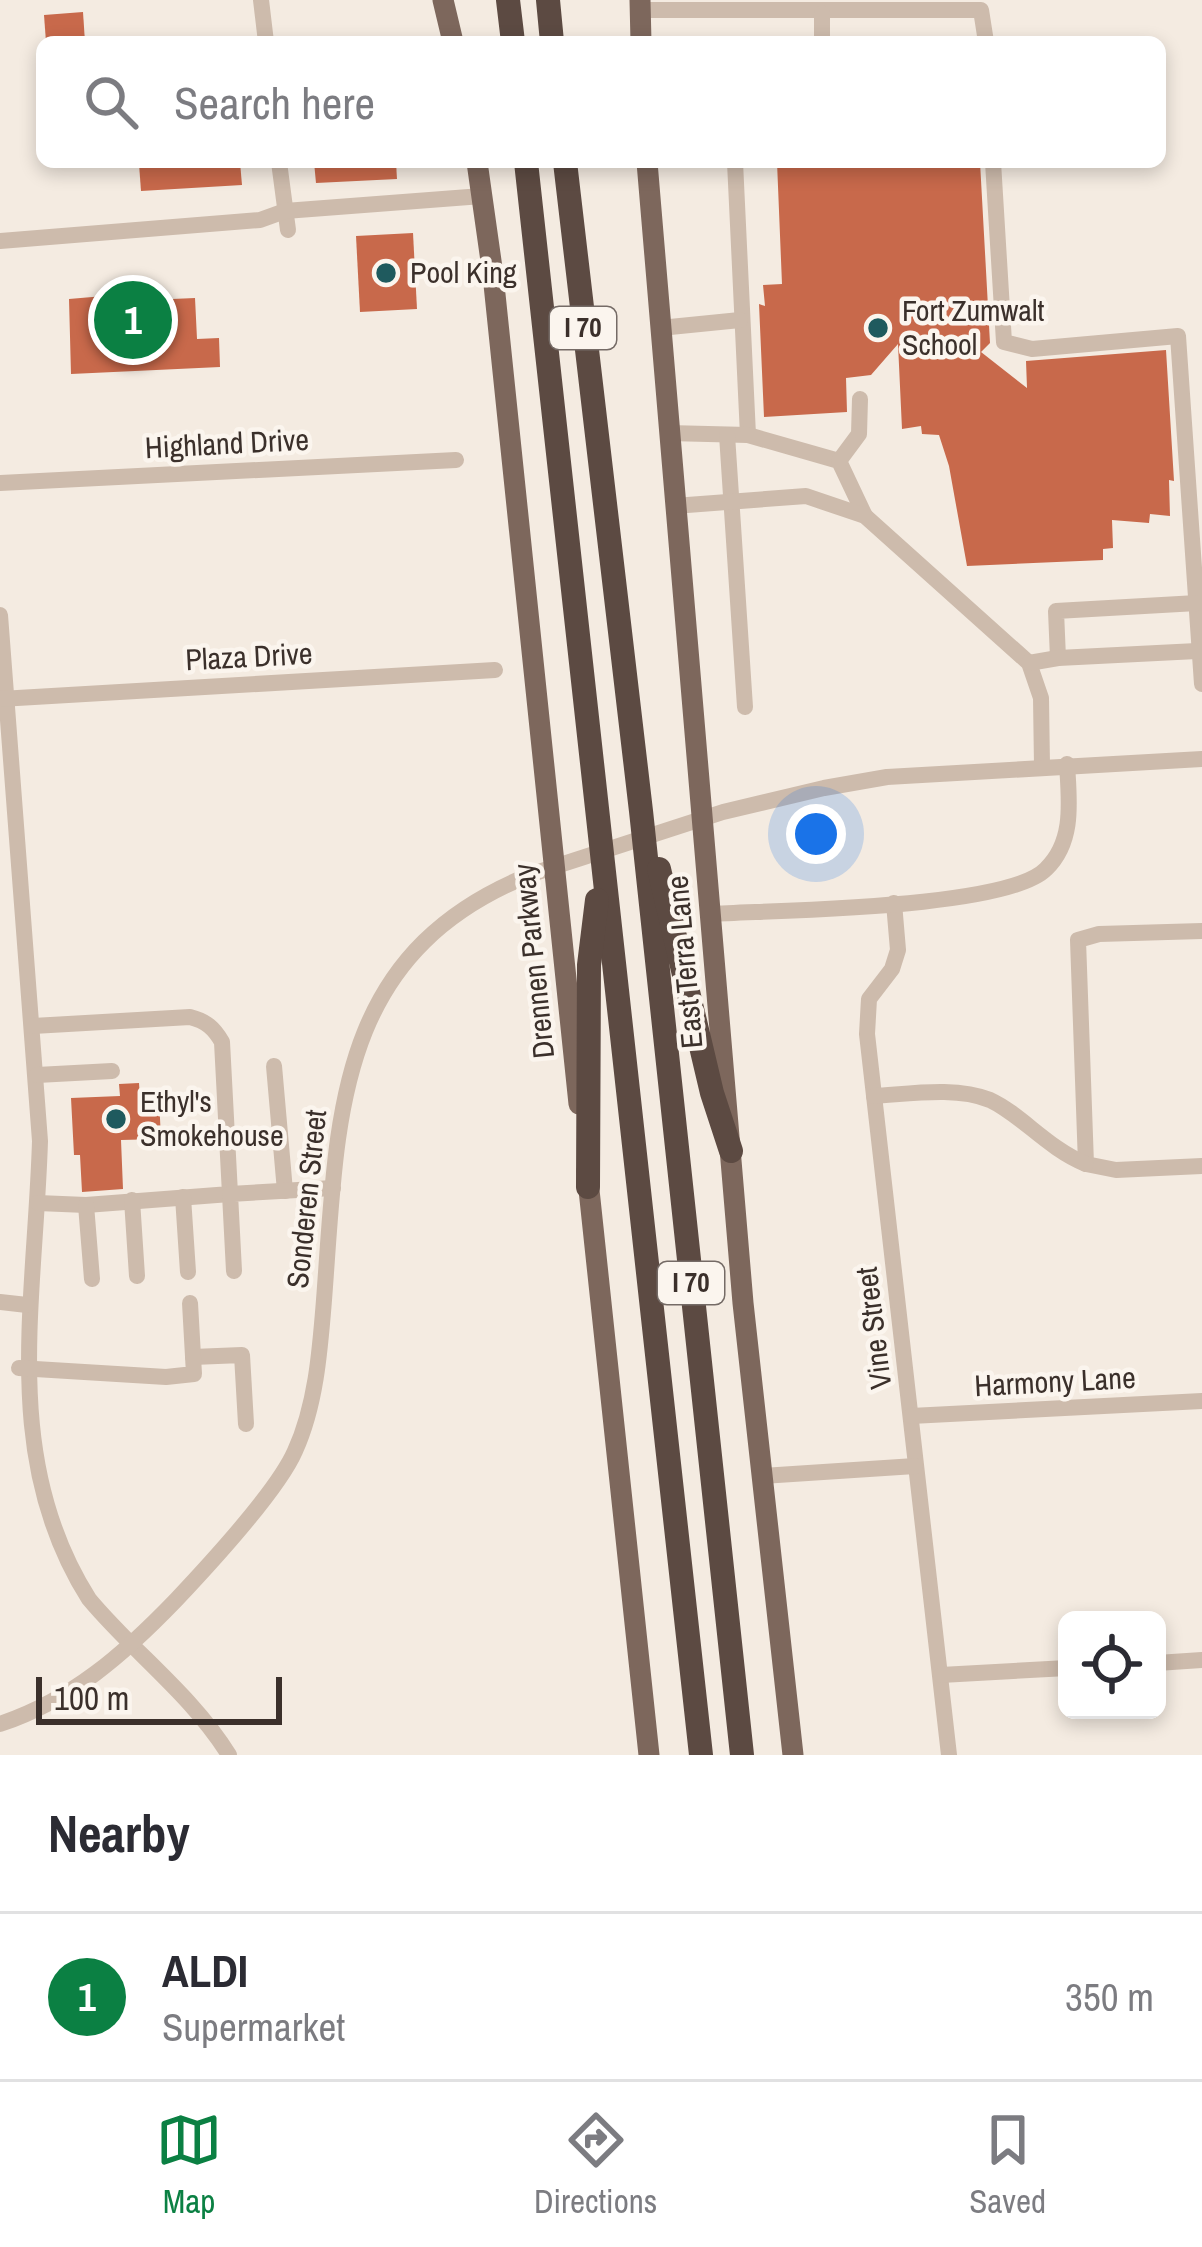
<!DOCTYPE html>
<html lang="en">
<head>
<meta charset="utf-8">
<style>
  body { margin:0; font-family:"Archivo Narrow",sans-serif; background:#f2f2f3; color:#2b2b33 }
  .controls { position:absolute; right:36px; bottom:36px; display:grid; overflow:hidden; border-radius:18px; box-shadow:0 6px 18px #0003 }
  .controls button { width:108px; height:108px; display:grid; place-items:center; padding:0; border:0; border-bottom:3px solid #e1e1e2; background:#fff; color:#2b2b33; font:60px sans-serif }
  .scale { position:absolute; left:36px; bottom:30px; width:246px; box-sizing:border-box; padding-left:12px; border:6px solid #3b302b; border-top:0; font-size:33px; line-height:42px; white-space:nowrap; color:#3b302b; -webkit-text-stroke:9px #fbf5ee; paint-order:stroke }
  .you { position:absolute; left:816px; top:834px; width:42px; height:42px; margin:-30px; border:9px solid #fff; border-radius:50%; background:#1a73e8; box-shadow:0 0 0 18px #1a73e833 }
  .badge { display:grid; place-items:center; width:78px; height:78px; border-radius:50%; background:#0b8043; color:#fff; font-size:39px; font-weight:700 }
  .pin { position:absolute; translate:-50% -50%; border:6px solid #fff; box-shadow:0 3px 12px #0006 }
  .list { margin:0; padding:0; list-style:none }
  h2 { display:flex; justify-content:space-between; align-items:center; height:156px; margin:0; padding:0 48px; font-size:51px }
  h2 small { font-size:39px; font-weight:400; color:#7c7c81 }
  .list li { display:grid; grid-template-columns:78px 1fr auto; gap:36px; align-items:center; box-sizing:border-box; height:168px; padding:0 48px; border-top:3px solid #e1e1e2 }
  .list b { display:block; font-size:45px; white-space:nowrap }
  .list p { margin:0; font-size:39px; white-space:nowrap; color:#7c7c81 }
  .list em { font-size:39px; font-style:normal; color:#7c7c81 }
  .icon { flex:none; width:66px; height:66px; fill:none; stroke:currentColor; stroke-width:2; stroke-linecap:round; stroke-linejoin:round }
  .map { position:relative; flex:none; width:1202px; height:1755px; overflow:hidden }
  .search { position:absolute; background:#fff; box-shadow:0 6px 18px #0003; left:36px; right:36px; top:36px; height:132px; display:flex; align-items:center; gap:30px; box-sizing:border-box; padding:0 42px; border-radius:18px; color:#7c7c81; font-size:45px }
  .sheet { height:324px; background:#fff }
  nav { display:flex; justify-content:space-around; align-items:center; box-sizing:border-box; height:168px; border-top:3px solid #e1e1e2; background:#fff; font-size:33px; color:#7c7c81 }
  nav a { display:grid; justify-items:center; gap:6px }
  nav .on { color:#0b8043 }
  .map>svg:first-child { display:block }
</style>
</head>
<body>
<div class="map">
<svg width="1202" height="1755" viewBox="0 0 1202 1755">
  <rect width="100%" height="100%" fill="#f4ebe1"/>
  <g fill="#c8694b">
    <path d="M83,12L85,42H46L44,15Z"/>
    <path d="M240,162L242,185L141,191L139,164Z"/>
    <path d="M314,162H396L397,179L316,183Z"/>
    <path d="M777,162H980L990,343L981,352L1027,388L1026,361L1166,350L1174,481L1169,480L1170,516L1150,514L1149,523L1112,520L1113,548L1103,549V560L967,566L949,466L939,435L922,434L921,426L902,429L898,344L871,375L846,378L847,412L764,417L759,304L765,306L763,285L782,284Z"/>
    <path d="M413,233L417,309L360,312L356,236Z"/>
    <path d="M104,296V302L195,298L197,339L219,338L220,367L71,374L69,299Z"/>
    <path d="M139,1083L140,1099L159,1098L161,1139L121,1140L123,1189L82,1192L80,1155H74L71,1098L120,1096L119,1084Z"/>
  </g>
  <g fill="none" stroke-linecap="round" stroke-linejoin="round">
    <g stroke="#cdbbac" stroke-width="16">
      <path d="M261,0L266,42"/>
      <path d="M640,10H981L986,42"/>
      <path d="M822,42V13"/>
      <path d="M279,162L288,230"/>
      <path d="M735,162L748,435"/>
      <path d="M993,162L1004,342L1032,349L1178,336L1202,684"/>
      <path d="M0,241L260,220L285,211L482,196"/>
      <path d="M660,328L740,320"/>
      <path d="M668,433L748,435L839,461L865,516"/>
      <path d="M727,435L745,707"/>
      <path d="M839,461L859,434L860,399"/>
      <path d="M0,483L456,460"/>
      <path d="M674,506L806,496L865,516L1029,663L1041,698L1042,766"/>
      <path d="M0,615L40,1141C35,1304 0,1459 89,1599C134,1653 191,1694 229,1755"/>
      <path d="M1058,658L1056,611L1197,603"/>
      <path d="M1029,663L1058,658L1197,651"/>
      <path d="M0,699L495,670"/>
      <path d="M894,903L898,950L892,969L869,999L867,1034L949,1755"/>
      <path d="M711,914C775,910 1007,909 1046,869C1075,841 1069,800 1067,764"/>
      <path d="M1202,931L1099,934L1078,940L1086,1164L1116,1170L1202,1166"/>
      <path d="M33,1026L190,1017C206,1021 214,1028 222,1042L230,1194L86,1205L38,1203"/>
      <path d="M274,1066L285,1191"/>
      <path d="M37,1075L112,1071"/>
      <path d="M874,1096C909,1094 956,1086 990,1100C1022,1115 1047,1148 1086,1164"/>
      <path d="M183,1197L188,1272"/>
      <path d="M132,1200L137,1276"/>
      <path d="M86,1205L92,1279"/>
      <path d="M234,1271L230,1194L333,1188"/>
      <path d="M0,1302L27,1305"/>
      <path d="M193,1357L242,1355L246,1424"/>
      <path d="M19,1368L166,1377L194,1374L190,1303"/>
      <path d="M911,1416L1202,1401"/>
      <path d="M762,1476L915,1466"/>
      <path d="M1157,1663L1202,1660"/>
      <path d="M941,1675L1067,1668"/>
      <path d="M0,1724C72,1700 124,1654 176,1600C209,1565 277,1492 295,1451C316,1405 320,1350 324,1300C338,1118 333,953 532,874L723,812L824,788L887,777L1202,759"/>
    </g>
    <g stroke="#7d675c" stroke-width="21">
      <path d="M443,0L453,42"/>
      <path d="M640,0L641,42"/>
      <path d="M477,162L493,275L579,1104"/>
      <path d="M647,162L743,1303L793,1755"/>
      <path d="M587,1171L649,1755"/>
    </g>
    <g stroke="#5c4a42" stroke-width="24">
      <path d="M508,0L513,42"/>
      <path d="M548,0L552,42"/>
      <path d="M526,162L701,1755"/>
      <path d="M565,162L641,811L742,1755"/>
      <path d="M659,869L712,1093L731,1151"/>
      <path d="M588,1187L589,965L597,900"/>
    </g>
  </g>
  <g fill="#1f5a5e" stroke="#fbf5ee" stroke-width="4.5">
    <circle cx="386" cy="273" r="12"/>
    <circle cx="878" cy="328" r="12"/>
    <circle cx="116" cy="1119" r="12"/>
  </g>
  <g text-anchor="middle" stroke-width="9" stroke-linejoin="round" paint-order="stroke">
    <g fill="#fbf5ee" stroke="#756b66" stroke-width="3">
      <rect x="550" y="307" width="66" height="42" rx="9"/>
      <rect x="658" y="1262" width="66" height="42" rx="9"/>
    </g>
    <g font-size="27" font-weight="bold" fill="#3b302b">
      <text x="583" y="337">I 70</text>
      <text x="691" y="1292">I 70</text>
    </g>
    <g font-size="30" fill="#3b302b" stroke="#fbf5ee" text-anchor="start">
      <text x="410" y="283">Pool King</text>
      <text x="902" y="321">Fort Zumwalt<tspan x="902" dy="34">School</tspan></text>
      <text x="140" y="1112">Ethyl's<tspan x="140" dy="34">Smokehouse</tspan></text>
    </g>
    <g font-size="30" fill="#3b302b" stroke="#fbf5ee">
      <text transform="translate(227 444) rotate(-3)" y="10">Highland Drive</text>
      <text transform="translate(249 657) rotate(-3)" y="10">Plaza Drive</text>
      <text transform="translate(534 961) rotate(-96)" y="10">Drennen Parkway</text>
      <text transform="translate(685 962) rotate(-95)" y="10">East Terra Lane</text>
      <text transform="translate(307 1199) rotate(-84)" y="10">Sonderen Street</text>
      <text transform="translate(874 1328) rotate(-97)" y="10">Vine Street</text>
      <text transform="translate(1055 1382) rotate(-3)" y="10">Harmony Lane</text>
    </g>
  </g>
</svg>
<div class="controls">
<button><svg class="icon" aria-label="locate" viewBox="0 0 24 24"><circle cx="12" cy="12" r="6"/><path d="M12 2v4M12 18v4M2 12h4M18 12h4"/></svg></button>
</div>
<div class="scale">100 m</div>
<div class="you"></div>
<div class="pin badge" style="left:133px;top:320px">1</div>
<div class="search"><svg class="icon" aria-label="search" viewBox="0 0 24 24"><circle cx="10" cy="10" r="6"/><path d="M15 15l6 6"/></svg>Search here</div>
</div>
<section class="sheet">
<h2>Nearby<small></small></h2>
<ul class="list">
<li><span class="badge">1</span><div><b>ALDI</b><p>Supermarket</p></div><em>350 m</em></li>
</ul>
</section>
<nav>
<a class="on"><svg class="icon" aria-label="map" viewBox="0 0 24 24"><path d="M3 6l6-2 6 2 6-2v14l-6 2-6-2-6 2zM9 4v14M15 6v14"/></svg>Map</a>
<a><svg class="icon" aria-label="directions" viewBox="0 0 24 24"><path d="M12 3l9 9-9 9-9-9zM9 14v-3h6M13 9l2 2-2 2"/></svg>Directions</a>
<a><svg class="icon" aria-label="saved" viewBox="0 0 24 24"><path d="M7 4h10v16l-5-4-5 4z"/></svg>Saved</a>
</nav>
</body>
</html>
